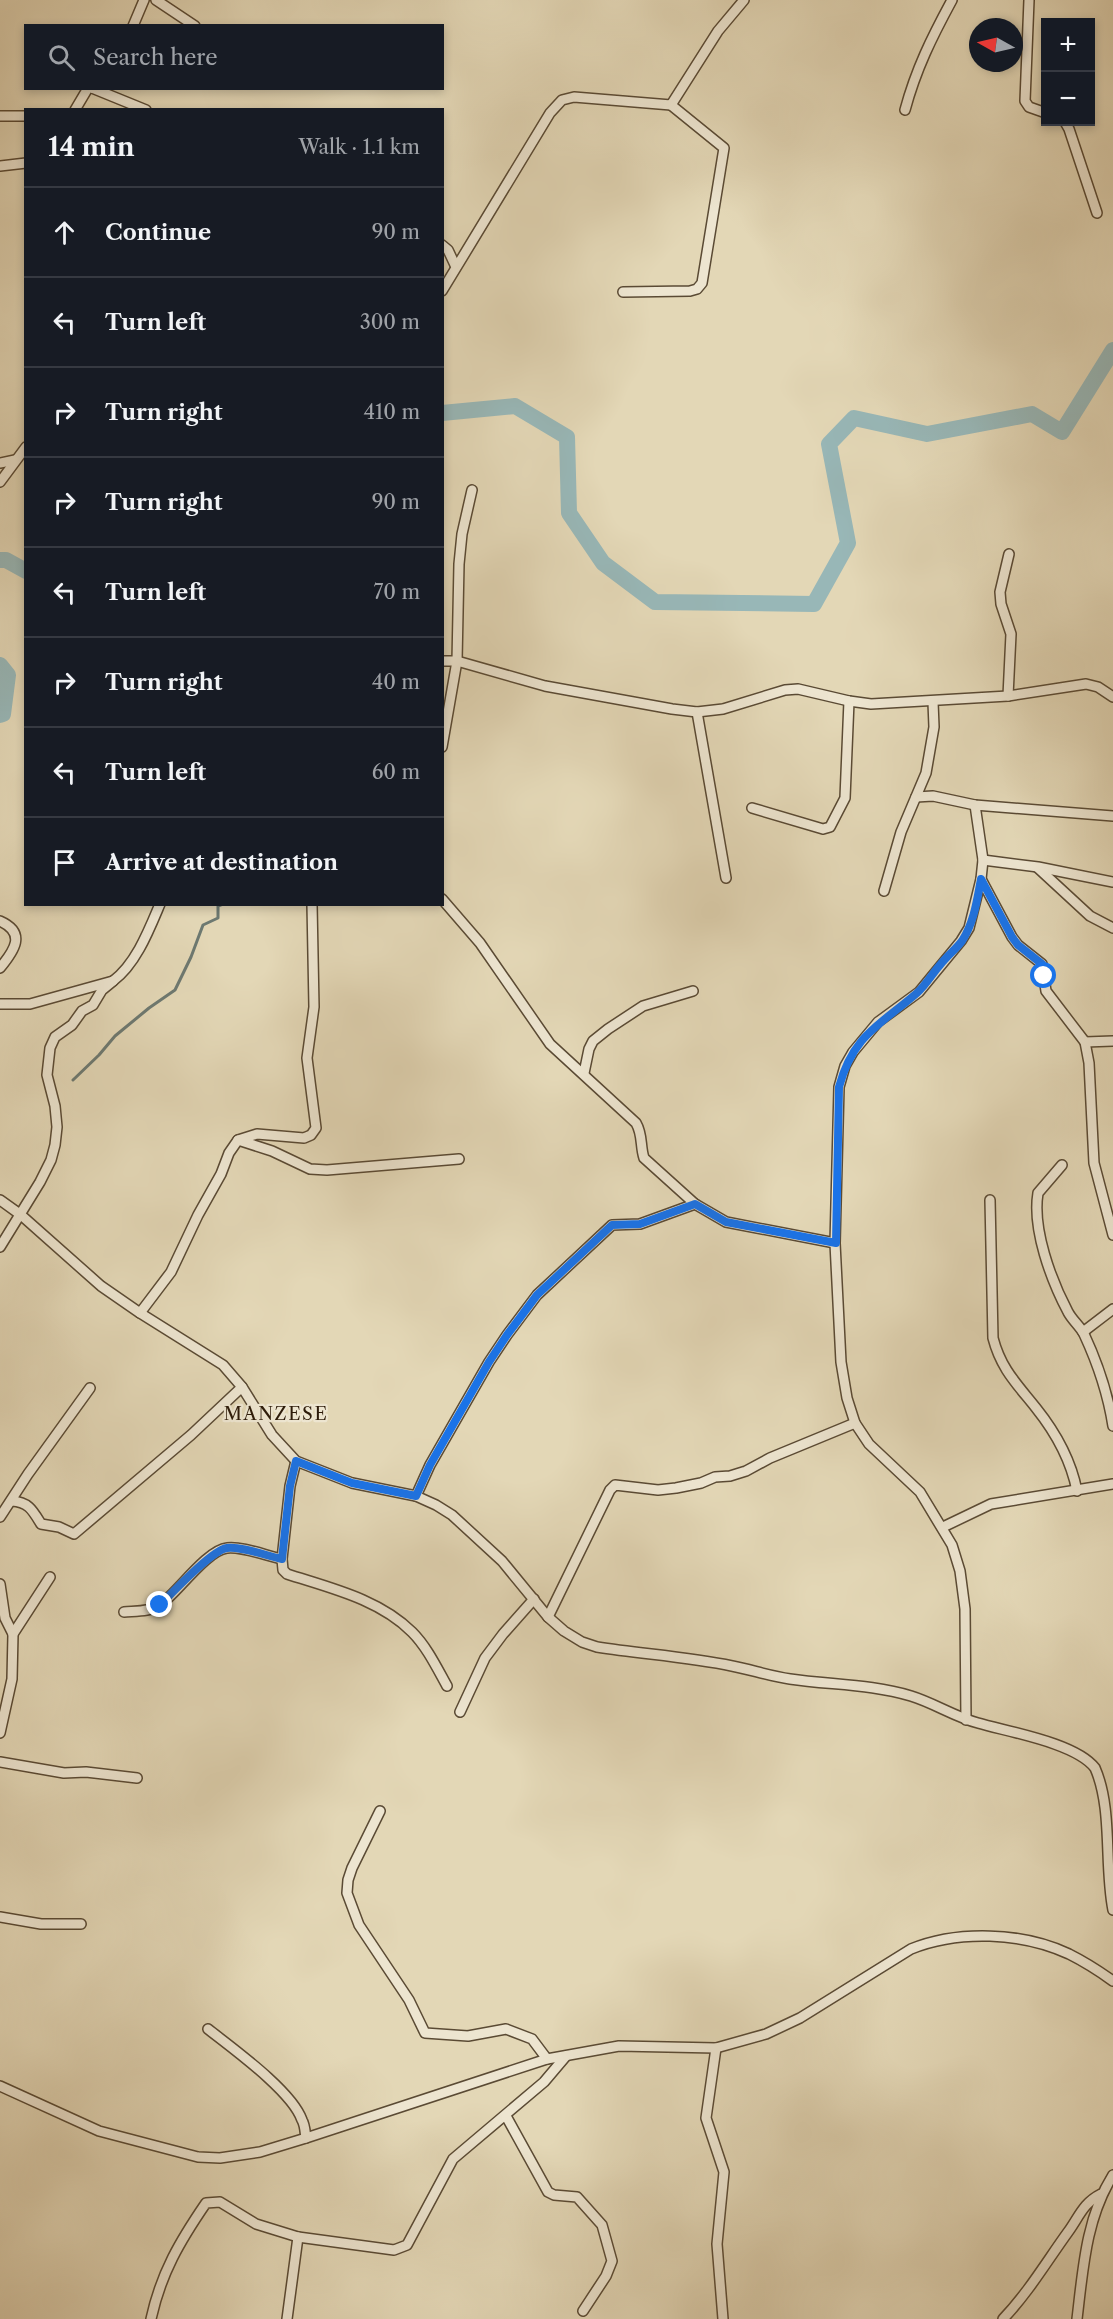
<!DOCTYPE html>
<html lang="en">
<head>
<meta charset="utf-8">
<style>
  body { margin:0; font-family:"Libre Caslon Text",serif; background:#20242c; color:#f1f3f6 }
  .controls { position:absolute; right:18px; top:18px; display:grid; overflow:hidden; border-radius:0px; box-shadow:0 3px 9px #0003 }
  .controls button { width:54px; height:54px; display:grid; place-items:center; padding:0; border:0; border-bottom:2px solid #363941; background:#171b24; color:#f1f3f6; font:30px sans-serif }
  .compass { position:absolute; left:969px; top:18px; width:54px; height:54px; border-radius:50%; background:#171b24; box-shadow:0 3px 9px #0003; rotate:278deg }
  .stop { position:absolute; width:18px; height:18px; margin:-14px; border:4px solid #1a73e8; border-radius:50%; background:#fff }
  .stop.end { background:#1a73e8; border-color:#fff; box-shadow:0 2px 6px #0008 }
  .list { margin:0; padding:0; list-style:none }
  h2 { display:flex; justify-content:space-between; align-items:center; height:78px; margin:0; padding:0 24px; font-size:26px }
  h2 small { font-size:20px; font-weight:400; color:#9ea1a6 }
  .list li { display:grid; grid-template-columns:39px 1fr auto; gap:18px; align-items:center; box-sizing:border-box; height:90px; padding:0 24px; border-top:2px solid #363941 }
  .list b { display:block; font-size:22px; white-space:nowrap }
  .list em { font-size:20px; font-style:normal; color:#9ea1a6 }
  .icon { flex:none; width:33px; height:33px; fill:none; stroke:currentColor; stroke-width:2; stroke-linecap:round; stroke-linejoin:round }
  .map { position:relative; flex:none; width:1113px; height:2319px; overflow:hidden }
  .search { position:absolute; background:#171b24; box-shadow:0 3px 9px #0003; left:24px; top:24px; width:420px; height:66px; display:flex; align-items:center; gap:15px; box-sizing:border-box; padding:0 21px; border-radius:0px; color:#9ea1a6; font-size:22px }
  .panel { position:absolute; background:#171b24; box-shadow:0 3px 9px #0003; left:24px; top:108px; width:420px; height:798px; border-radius:0px }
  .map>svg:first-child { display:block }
</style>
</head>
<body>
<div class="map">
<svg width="1113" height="2319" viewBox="0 0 1113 2319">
  <rect width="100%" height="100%" fill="#e3d7b6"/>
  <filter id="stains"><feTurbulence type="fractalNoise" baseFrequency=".00333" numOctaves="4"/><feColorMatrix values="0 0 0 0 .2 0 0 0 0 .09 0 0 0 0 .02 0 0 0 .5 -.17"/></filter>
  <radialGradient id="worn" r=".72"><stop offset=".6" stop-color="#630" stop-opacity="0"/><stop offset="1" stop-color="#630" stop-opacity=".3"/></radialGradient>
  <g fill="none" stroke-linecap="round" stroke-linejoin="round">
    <path stroke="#6d7971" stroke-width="3" d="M73,1080L99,1055L115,1036L149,1008L175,990L191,957L203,925L218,918V906L223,904"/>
    <g stroke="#98b7b7" stroke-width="16">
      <path d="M442,413L515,406L567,437L569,513L603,563L655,602L814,604L848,543L829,444L854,418L927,434L1032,414L1062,432L1113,350"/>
      <path d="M0,560H6L26,571"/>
      <path d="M0,665L8,675L3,714L0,715"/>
    </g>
    <g stroke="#5a4a34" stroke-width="12">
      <g id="minor">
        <path d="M156,0L195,26"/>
        <path d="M1029,0L1025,101L1029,107L1046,113"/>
        <path d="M133,26L144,0"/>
        <path d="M92,88L146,110"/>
        <path d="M75,110L88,88"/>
        <path d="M905,110C916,69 932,37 952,0"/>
        <path d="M0,116H26"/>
        <path d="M1065,122L1069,129L1097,213"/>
        <path d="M0,166L26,163"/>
        <path d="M442,245L448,250L456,267"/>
        <path d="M442,291L550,113L562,100L574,97L671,105L718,31L744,0"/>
        <path d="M623,292L690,291L697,289L702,283L724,148L671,105"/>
        <path d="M0,463L15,460"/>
        <path d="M0,482L26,447"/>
        <path d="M442,661H457L545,686L672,709L697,712L723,709L785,690L798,689L849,701L871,704L1008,696L1086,684L1098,687L1113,697"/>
        <path d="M1008,696L1011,634L1001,604L1000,592L1009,554"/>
        <path d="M697,712L726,878"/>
        <path d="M442,747L457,661L459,564L462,534L472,490"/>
        <path d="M916,797L933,796L975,805L1113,816"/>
        <path d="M752,808L823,829L830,827L845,798L849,701"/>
        <path d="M983,860L1038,867L1113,882"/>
        <path d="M1038,868L1090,916L1113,928"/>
        <path d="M981,879L1012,937L1018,945L1042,964L1046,991L1085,1042L1089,1063L1094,1163L1113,1235"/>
        <path d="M884,891L901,832L926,773L934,727L933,702"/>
        <path d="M442,899L480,943L550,1044L636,1123C643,1135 640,1146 644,1158L695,1204L726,1222L835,1243"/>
        <path d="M0,921C27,933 14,951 0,968"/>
        <path d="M0,1004H30L113,981C136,964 149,930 160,904"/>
        <path d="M1085,1042L1113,1041"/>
        <path d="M584,1073L589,1049L593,1041L608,1029L643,1006L693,991"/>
        <path d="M238,1140L272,1151L310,1169L327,1170L459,1159"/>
        <path d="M1062,1165L1038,1193C1032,1229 1051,1280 1068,1312C1072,1320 1080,1326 1084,1334C1098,1364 1108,1394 1113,1426"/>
        <path d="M0,1200L21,1215L101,1286L140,1313L223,1365L242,1387L272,1435L296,1461L352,1483L416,1496L436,1505L452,1515L502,1561L548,1617L564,1631L582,1642L597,1647C642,1654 688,1657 732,1666C752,1670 770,1676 790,1679C830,1685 872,1684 911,1696C934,1703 955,1717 978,1723C1009,1732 1076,1743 1095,1768C1113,1809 1104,1865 1113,1910"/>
        <path d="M990,1200L993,1338C1001,1369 1017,1384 1036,1408C1056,1433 1071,1460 1077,1491"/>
        <path d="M0,1247L40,1182L51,1160L55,1145L57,1127L55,1106L47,1075L50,1048L55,1037L72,1025L82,1011L93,1005L102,990L113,981"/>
        <path d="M140,1313L171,1272L198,1215L221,1174L229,1153L238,1140L257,1134L304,1138L311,1135L316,1128L307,1058L314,1007L312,904"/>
        <path d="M1083,1332L1113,1309"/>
        <path d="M296,1461L290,1486L282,1559L283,1570L287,1574C330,1588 379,1599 412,1632C427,1647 437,1668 447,1686"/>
        <path d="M416,1496L430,1465L489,1362L507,1335L537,1295L612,1225L640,1224L695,1204"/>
        <path d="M12,1501C29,1502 33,1511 41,1524L59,1527L74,1534L191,1435L242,1387"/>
        <path d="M0,1517L28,1474L90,1388"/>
        <path d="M943,1527L991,1504L1113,1484"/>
        <path d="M0,1584L5,1618L13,1634"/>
        <path d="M124,1612C135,1611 151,1612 160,1605C177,1593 207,1550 227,1548C242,1546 267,1556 282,1559"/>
        <path d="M548,1617L610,1490L615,1485L658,1490L676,1488L701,1483L715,1477L730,1476L746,1471L770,1458L855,1423"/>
        <path d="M460,1712L485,1658L503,1634L534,1599"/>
        <path d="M966,1720L965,1609L960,1571L952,1545L920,1492L869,1444L855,1423L847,1398L841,1362L835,1243L839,1087L845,1066L853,1052L878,1022L919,992L961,941L969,928L981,879L983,860L975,805"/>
        <path d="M0,1733L12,1679L13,1634L50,1577"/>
        <path d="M0,1762L64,1773L86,1772L137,1778"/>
        <path d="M380,1811L352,1868L348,1880L347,1893L359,1925L409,2000L425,2033L468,2036L506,2029L532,2039L547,2059"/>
        <path d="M0,1917L41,1924H81"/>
        <path d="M208,2029C232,2048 292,2091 302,2120C305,2125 305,2132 306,2138"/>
        <path d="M716,2048L706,2118L724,2172L717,2244L723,2319"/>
        <path d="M0,2086L99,2131L198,2157L220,2158L260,2152L306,2138L547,2059L619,2046L716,2048L766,2034L800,2018L911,1949C958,1930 1022,1932 1069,1954C1085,1962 1099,1971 1113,1981"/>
        <path d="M506,2116L548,2192L554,2195L577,2197L602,2225L612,2261L606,2276L583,2311"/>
        <path d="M151,2319C161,2273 180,2241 206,2203L220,2202L256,2224L298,2237L394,2250L407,2245L453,2159L544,2082L566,2056"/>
        <path d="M287,2319L298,2237"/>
        <path d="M1003,2319C1028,2293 1047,2261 1068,2232C1079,2217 1083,2203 1101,2194"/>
        <path d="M1077,2319C1083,2269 1086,2218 1113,2175"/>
      </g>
    </g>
    <use href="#minor" stroke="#ede5d0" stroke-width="9"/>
  </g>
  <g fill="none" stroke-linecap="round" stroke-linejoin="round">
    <path stroke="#1a73e8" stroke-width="8" d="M160,1605C172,1593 212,1550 227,1548C241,1546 267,1556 282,1559L290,1486L296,1461L352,1483L416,1496L430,1465L489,1362L507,1335L537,1295L612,1225L640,1224L695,1204L726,1222L836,1243L839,1087C853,1035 880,1025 917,993C926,985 932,974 940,965C947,956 956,949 962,941C974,923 977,900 981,879L1012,937L1018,945L1042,964L1044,976"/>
  </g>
  <g text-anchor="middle" stroke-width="4.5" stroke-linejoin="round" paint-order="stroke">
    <g font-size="18" letter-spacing="1.5" fill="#2d1b09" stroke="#ede5d0">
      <text x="276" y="1420">MANZESE</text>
    </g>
  </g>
  <rect width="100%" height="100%" filter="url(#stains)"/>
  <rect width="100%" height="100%" fill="url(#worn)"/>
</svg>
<div class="controls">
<button>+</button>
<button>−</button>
</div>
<svg class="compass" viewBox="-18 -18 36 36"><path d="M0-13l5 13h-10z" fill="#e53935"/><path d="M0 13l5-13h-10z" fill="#9ea1a6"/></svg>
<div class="stop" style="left:1044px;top:976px"></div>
<div class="stop end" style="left:160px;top:1605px"></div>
<div class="search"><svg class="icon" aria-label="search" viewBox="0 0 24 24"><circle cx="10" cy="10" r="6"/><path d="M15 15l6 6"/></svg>Search here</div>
<section class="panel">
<h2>14 min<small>Walk · 1.1 km</small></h2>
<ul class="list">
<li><svg class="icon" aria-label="ahead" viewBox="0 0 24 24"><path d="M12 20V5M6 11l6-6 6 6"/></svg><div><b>Continue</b></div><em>90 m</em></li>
<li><svg class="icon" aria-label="left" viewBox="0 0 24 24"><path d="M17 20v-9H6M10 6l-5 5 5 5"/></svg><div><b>Turn left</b></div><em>300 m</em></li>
<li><svg class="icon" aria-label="right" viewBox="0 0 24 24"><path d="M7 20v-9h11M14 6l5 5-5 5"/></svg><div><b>Turn right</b></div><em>410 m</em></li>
<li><svg class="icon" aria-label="right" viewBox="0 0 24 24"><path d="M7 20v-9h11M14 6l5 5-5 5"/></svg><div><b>Turn right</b></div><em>90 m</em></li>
<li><svg class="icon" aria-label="left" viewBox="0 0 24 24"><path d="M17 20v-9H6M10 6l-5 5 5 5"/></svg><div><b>Turn left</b></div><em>70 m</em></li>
<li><svg class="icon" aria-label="right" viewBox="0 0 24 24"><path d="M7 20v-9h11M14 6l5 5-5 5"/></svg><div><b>Turn right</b></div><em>40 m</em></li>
<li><svg class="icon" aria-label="left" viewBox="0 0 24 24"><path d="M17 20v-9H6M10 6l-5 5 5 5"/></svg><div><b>Turn left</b></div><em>60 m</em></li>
<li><svg class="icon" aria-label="arrive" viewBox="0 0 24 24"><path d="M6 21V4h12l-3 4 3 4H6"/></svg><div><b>Arrive at destination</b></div></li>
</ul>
</section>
</div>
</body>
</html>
